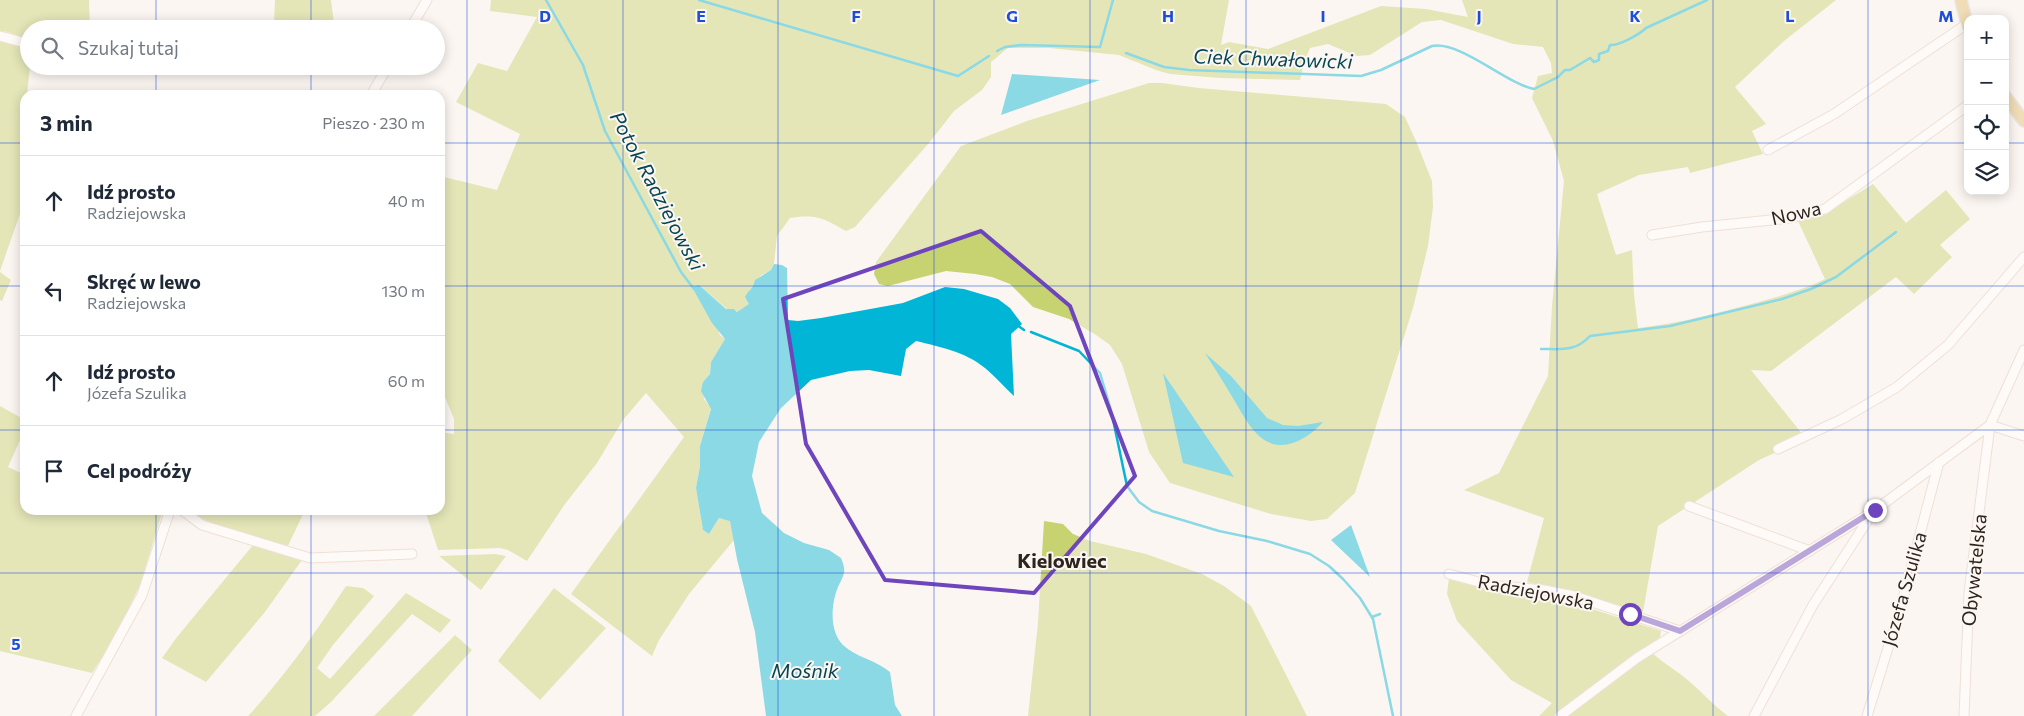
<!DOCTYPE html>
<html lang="pl">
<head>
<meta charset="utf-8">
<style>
  body { margin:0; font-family:Commissioner,sans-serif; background:#f2f2f3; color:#1f2937 }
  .controls { position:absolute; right:15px; top:15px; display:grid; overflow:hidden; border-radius:10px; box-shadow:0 2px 12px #0003 }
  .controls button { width:45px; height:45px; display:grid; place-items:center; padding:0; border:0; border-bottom:1px solid #e0e1e3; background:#fff; color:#1f2937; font:25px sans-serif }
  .stop { position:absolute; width:15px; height:15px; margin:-11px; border:4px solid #6e45bd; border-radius:50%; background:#fff }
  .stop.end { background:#6e45bd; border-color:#fff; box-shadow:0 1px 5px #0008 }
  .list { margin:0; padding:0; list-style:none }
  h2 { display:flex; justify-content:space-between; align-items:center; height:65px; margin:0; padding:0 20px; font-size:21px }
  h2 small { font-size:16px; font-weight:400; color:#747a83 }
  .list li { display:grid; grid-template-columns:32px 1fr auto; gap:15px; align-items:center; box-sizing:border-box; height:90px; padding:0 20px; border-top:1px solid #e0e1e3 }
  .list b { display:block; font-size:19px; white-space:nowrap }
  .list p { margin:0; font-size:16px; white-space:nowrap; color:#747a83 }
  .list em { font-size:16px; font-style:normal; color:#747a83 }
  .icon { flex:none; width:28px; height:28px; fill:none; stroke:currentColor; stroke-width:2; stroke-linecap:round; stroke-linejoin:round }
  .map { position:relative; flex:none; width:2024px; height:716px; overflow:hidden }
  .search { position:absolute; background:#fff; box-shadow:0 2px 12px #0003; left:20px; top:20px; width:425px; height:55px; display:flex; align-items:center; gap:12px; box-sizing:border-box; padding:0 18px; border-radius:28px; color:#747a83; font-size:19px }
  .panel { position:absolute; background:#fff; box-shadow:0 2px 12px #0003; left:20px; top:90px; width:425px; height:425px; border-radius:15px }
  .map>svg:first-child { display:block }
</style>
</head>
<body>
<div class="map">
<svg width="2024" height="716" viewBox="0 0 2024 716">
  <rect width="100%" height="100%" fill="#fcf6f2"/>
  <g fill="#c7d371">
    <path d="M0,0H89L90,29H29V39L4,31L29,49L30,66L27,95H25V207L22,208L0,271Z"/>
    <path d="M275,0H331L334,24L274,23Z"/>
    <path d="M491,0H1229L1221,45L1229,42L1268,49L1381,6L1426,9L1468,17L1462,0H1836L1784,41L1735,87L1766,124L1752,131L1763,154L1690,173L1688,167L1639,175L1597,194L1616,255L1632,250L1634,295L1638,328C1673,324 1706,316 1740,307C1770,299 1798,292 1825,279L1798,221L1826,213L1873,184L1906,223L1946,190L1970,219L1940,245L1952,257L1914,294L1896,277L1771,371L1751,370L1803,435L1779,451L1759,460L1658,526L1643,612L1527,582L1544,518L1464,490L1499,473L1548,376L1552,306L1564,181L1553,141L1532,98L1538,76L1552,73L1551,63L1543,47L1513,44L1441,20L1422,22L1370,55L1357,56L1328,44L1310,48L1304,63L1300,80L1220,78L1170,74L1156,70L1119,55L1049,48H1008L991,62V77L982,90L954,111L929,143L855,227L846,231C822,218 818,214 790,218L777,236L774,264L771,270L760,276L750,292V304L737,312L734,309H727L699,285L720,335L725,339L711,362L710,374L703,382L704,399L711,408L700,446V466L696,488L703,530L709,534L719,518L730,520L734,540L689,594L659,640L652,656L571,594L684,437L646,393L623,420L597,463L565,504L527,561L508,550L500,548L438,550L425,510H440V432L454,434V419L440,385V176L497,190L520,134L456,102L478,63L507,71L537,17L490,11Z"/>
    <path d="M1149,83H1162L1199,88L1386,104L1405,117L1416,141L1432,181L1433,207L1428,246L1413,308L1355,493L1327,519L1311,521L1271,514L1170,483L1149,452L1122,364L1110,345L1096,335L1069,319L1033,307L1010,284L992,277L975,274L946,271L888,286L879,284L874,274L876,262L961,146L1027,121Z"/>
    <path d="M0,272L11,280L2,301L0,300Z"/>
    <path d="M0,406L25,420V429L8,467L25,475V510H163L140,585L115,637L92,673L0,651Z"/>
    <path d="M190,510H305L287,548C261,539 208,527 190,510Z"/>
    <path d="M1044,521L1063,524L1073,534L1090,541L1146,554L1202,574L1224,586L1251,606L1307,716H1028L1038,623Z"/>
    <path d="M253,545L302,560L265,612L206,682L162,658L177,637Z"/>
    <path d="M495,554L506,556L481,590L439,556Z"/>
    <path d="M1449,578L1462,583L1512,592L1528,593L1586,607L1661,631L1660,637L1647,647C1659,662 1676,669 1690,682C1703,693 1714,706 1728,716H1539L1552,703L1511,680L1457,621L1447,594Z"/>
    <path d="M346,586L363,588L374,596L333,645L317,668L330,679L406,593L451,620L440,633L412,614L331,702L315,716H248C285,676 316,632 346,586Z"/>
    <path d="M554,588L606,628L540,700L498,661Z"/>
    <path d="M455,635L472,650L412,716H374Z"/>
  </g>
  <g fill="#00b5d6">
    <path d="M1012,74L1100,80L1001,115Z"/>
    <path d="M774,264L782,265L787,268L788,320L798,321L821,318L903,303L945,287L964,289L998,299L1010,308L1022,324L1011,334L1014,396C1004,387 996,377 985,368C966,352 940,347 916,341L906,349L901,376L869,370L850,371L811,380L781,408L759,442L752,476L762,513L784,533L804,543L829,550L841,558C843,563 845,568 844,573C843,578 840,582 838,587C831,604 829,631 843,645C855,657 876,660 890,672L895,705L902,716H766L755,632L737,559L730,521L719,518L709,534L703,530L696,488L700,466V446L711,409L701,391L703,382L710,374L711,362L725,339L712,323L692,287L699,285L726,309H734L737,312L749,304L745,297C748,290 753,290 755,280L771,270Z"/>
    <path d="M1205,353L1231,376L1267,418L1283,425L1298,426L1323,422C1306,441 1278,456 1257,434C1249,426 1243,415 1237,405C1227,388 1216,370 1205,353Z"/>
    <path d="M1163,373L1234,477L1183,463Z"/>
    <path d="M1351,525L1370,577L1331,540Z"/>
  </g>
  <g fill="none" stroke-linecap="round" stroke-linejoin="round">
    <g stroke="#00b5d6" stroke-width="2.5">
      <path d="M546,0L583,65L605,131L681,272L694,289"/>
      <path d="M699,0L958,76L989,56"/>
      <path d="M997,51L1005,47L1021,45L1100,47L1113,0"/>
      <path d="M1126,53L1164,67L1189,70L1361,76L1381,70L1432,46C1461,41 1505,83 1534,89L1558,77L1565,70H1570L1590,58L1594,62L1599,60V54L1608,51L1610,45C1619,46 1640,34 1646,28L1707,0"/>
      <path d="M1017,325L1024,330"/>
      <path d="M1031,332L1079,351L1100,373L1111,410L1127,486L1139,502L1152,511L1219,531L1267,541L1310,554L1329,566L1343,579L1360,598L1373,619L1393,716"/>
      <path d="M1541,349C1562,349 1575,352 1590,336L1670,326L1782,299L1811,289L1836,277L1896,232"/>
      <path d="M1372,617L1380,614"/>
    </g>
    <g stroke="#e0c5b4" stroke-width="11">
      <g id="minor">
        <path d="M239,29H273"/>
        <path d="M410,29L427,0"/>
        <path d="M0,36L29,44"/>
        <path d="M371,95L388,66"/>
        <path d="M1768,150L1834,114L1967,24"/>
        <path d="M1652,235L1702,227L1791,218L1825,209L1968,105"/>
        <path d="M1990,425L2024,436"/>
        <path d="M1778,449L1842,419L1897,387L1948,345L2024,257"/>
        <path d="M1689,506L1810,551"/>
        <path d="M182,510L202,525L310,558L412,554"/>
        <path d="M1449,574L1490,585L1544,590L1574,596L1680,631"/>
        <path d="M76,716L142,595L170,510"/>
        <path d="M1560,716L1637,658L1875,510L1990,425L2024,350"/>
        <path d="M1754,716L1813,605L1873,512"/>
        <path d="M1867,716L1901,606L1939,462"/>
        <path d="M1964,716L1969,592L1990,425"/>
      </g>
    </g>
    <g stroke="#d5d3d2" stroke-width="14">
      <g id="major">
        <path d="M1961,0L1968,28"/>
        <path d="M2005,96L2024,121"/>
      </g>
    </g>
    <use href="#minor" stroke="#fff" stroke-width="9"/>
    <use href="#major" stroke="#e2bf70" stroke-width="11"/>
  </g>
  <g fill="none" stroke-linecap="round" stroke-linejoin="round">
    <path stroke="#6e45bd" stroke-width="6" d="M1630,614L1680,631L1875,510"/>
  </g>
  <path d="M0 0H2024V716H0ZM981,231L1070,306L1135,476L1034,593L885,580L806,444L783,299Z" fill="#fcf6f2" fill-opacity=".55" fill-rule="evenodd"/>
  <path fill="none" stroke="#6e45bd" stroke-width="4" stroke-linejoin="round" d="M981,231L1070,306L1135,476L1034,593L885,580L806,444L783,299Z"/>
  <path fill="none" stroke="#1d4ed8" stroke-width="1" stroke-opacity="0.55" d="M156,0V29M311,0V29M467,0V716M623,0V716M778,0V716M934,0V716M1090,0V716M1246,0V716M1401,0V716M1557,0V716M1713,0V716M1868,0V716M156,66V95M311,66V95M0,143H25M440,143H1968M2005,143H2024M0,286H25M440,286H2024M0,430H25M440,430H2024M156,510V716M311,510V716M0,573H2024"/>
  <g text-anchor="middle" stroke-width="4" stroke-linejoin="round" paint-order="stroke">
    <g font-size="19" fill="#2e241e" stroke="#fcf6f2">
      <text transform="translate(1796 213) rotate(-13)" y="7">Nowa</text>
      <text transform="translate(1974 570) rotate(-84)" y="7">Obywatelska</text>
      <text transform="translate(1904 589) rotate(-74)" y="7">Józefa Szulika</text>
      <text transform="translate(1536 592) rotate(11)" y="7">Radziejowska</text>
    </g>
    <g font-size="20" font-style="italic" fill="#054654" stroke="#fcf6f2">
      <text transform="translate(1273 59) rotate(2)" y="7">Ciek Chwałowicki</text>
      <text transform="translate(657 191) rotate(62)" y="7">Potok Radziejowski</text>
      <text x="805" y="678">Mośnik</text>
    </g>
    <g font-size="20" font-weight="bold" fill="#2e241e" stroke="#fcf6f2">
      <text x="1062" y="568">Kielowiec</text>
    </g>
  </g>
  <g font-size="16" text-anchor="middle" font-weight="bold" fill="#1d4ed8" stroke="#fcf6f2" stroke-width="4" stroke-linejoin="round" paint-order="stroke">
    <text x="545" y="22">D</text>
    <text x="701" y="22">E</text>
    <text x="856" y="22">F</text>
    <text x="1012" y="22">G</text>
    <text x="1168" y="22">H</text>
    <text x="1323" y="22">I</text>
    <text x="1479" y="22">J</text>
    <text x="1635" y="22">K</text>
    <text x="1790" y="22">L</text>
    <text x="1946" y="22">M</text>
    <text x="16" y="650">5</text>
  </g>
</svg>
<div class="controls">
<button>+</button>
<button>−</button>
<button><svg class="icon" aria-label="locate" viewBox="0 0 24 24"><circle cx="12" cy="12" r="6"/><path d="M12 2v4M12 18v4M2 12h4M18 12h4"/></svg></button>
<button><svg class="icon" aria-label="layers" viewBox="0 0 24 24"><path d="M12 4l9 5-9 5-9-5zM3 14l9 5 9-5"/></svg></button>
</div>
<div class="stop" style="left:1630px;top:614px"></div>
<div class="stop end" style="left:1875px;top:510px"></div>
<div class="search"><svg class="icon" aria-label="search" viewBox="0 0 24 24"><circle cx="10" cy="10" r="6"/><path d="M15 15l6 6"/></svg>Szukaj tutaj</div>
<section class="panel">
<h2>3 min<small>Pieszo · 230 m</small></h2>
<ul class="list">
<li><svg class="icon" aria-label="ahead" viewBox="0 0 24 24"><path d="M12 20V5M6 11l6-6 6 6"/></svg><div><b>Idź prosto</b><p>Radziejowska</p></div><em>40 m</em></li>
<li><svg class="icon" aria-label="left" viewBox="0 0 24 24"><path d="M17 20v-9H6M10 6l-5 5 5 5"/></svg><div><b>Skręć w lewo</b><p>Radziejowska</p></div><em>130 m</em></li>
<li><svg class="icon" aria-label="ahead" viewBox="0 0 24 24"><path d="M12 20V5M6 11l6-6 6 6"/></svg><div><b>Idź prosto</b><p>Józefa Szulika</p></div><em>60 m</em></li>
<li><svg class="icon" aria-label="arrive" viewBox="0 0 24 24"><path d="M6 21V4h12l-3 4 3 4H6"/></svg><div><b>Cel podróży</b></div></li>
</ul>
</section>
</div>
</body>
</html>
